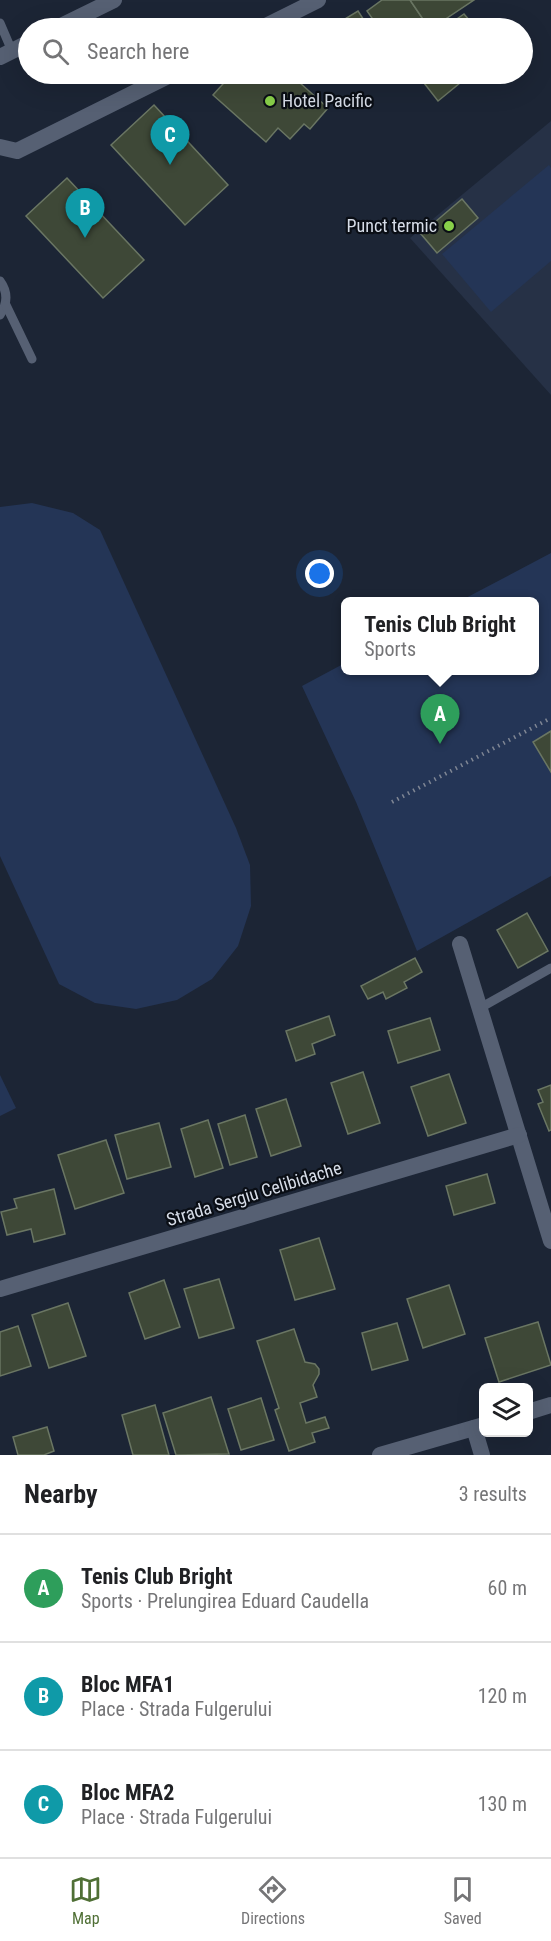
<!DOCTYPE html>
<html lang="en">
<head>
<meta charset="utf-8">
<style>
  body { margin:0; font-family:"Roboto Condensed",sans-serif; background:#f2f2f2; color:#202124 }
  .controls { position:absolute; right:18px; bottom:18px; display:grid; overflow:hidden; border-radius:9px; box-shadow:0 6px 24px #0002 }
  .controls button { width:54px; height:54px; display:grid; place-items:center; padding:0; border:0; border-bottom:2px solid #e0e0e0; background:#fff; color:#202124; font:30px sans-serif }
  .you { position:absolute; left:320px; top:574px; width:21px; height:21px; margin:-15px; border:4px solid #fff; border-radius:50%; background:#1a73e8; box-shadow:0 0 0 9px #1a73e833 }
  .badge { display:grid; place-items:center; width:39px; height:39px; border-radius:50%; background:#4f6f35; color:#fff; font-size:20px; font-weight:700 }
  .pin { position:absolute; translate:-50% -50px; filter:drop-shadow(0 2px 3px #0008) }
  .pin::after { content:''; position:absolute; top:32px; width:21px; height:18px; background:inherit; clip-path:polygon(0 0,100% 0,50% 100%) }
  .popup { position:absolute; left:341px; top:597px; width:198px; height:78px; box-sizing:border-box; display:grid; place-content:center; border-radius:9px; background:#fff; filter:drop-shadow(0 2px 4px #0005); font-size:20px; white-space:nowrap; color:#757577 }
  .popup b { font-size:22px; color:#202124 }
  .popup::after { content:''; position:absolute; left:50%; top:100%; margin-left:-12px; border:12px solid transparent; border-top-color:#fff }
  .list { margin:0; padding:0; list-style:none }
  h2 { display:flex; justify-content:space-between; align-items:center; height:78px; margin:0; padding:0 24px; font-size:26px }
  h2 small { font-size:20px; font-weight:400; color:#757577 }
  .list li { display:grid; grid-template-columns:39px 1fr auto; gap:18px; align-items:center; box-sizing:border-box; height:108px; padding:0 24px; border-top:2px solid #e0e0e0 }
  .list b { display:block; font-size:22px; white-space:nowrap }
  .list p { margin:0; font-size:20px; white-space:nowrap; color:#757577 }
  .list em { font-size:20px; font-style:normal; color:#757577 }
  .icon { flex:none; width:33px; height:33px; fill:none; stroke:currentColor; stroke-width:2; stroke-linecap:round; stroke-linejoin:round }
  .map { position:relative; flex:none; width:551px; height:1455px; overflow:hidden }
  .search { position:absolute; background:#fff; box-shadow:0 6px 24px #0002; left:18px; right:18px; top:18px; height:66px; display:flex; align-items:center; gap:15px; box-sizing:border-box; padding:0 21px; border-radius:33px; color:#757577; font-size:22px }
  .sheet { height:402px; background:#fff }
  nav { display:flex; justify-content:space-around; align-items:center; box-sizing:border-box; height:84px; border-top:2px solid #e0e0e0; background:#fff; font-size:16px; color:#757577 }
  nav a { display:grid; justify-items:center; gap:3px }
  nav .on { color:#4f6f35 }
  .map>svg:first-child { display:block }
</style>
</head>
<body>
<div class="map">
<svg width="551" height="1455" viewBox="0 0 551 1455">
  <rect width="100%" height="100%" fill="#1c2535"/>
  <path fill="#263146" d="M551,121V395L410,238Z"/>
  <g fill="#243556">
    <path d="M549,165L551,168V261L491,312L442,254Z"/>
    <path d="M32,503L73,513L100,530L236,828L250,865L251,906L238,946L212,979L177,1000L136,1009L95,1003L59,984L0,856V507Z"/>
    <path d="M551,553V876L417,951L356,802L302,686L345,663L346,670H534V602L460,601Z"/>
    <path d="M0,1075L16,1108L0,1116Z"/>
  </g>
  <g fill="#3e4837" stroke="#6a7663" stroke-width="1.5">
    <path d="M382,0H410L429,28H379L367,11Z"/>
    <path d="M410,0H474L432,28H429Z"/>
    <path d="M358,11L369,28H330Z"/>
    <path d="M464,14L476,28H444Z"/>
    <path d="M232,74H290L328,108L310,129L304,124L290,139L278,128L266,142L213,95Z"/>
    <path d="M417,74H471L438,101Z"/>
    <path d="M154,105L228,185L185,225L111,145Z"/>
    <path d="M67,178L144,260L103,298L26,216Z"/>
    <path d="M462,199L478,218L437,253L421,234Z"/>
    <path d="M551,731V772L533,742Z"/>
    <path d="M527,913L548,951L518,968L497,930Z"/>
    <path d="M415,958L422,972L404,982L407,988L386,999L383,992L368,999L361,986Z"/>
    <path d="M329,1016L335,1035L312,1044L315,1054L296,1061L286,1031Z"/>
    <path d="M430,1018L440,1050L398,1063L388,1031Z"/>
    <path d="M363,1072L380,1123L348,1134L331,1083Z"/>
    <path d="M449,1074L466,1123L428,1136L411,1087Z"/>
    <path d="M551,1085V1130L549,1131L538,1104L543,1102L538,1090Z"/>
    <path d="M286,1099L301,1146L271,1156L256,1109Z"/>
    <path d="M245,1115L257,1157L230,1165L218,1124Z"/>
    <path d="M208,1120L223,1168L195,1177L181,1129Z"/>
    <path d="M159,1123L171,1167L127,1179L115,1135Z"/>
    <path d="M106,1140L124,1193L75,1209L58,1155Z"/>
    <path d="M487,1174L495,1203L454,1215L446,1186Z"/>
    <path d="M54,1189L65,1234L34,1242L31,1229L7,1235L1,1212L17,1208L14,1199Z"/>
    <path d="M319,1238L335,1289L295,1300L280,1250Z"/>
    <path d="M219,1279L234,1328L199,1338L184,1289Z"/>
    <path d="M164,1280L180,1327L145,1339L129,1293Z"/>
    <path d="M449,1285L465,1334L423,1348L407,1299Z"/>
    <path d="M68,1303L86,1356L49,1368L32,1315Z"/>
    <path d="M538,1322L551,1365L499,1382L485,1338Z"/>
    <path d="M397,1323L408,1360L372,1370L362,1333Z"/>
    <path d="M18,1326L31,1366L0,1376V1332Z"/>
    <path d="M294,1329L305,1362L315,1364L319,1369V1374L313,1385L317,1397L300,1403L306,1423L325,1417L329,1428L312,1433L315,1442L289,1451L275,1410L279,1408L257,1341Z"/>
    <path d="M211,1397L229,1454L176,1455L163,1413Z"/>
    <path d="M261,1398L274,1440L241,1450L228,1409Z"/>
    <path d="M155,1405L169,1455H133L122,1415Z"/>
    <path d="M47,1427L54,1451L44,1455H18L13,1437Z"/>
  </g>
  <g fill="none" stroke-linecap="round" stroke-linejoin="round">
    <path stroke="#7f8694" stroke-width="4" stroke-dasharray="1.5 4.5" stroke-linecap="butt" d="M392,802L551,718"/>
    <g stroke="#566073" stroke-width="9">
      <path d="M0,23L12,51"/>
      <path d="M0,281C8,292 8,303 0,315"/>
      <path d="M6,305L32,359"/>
      <path d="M480,1008L551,968"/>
    </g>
    <g stroke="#566073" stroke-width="16">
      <path d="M57,28L114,0"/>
      <path d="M262,28L318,0"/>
      <path d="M0,57L28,43"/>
      <path d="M0,147L17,151L172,74"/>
      <path d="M460,944L551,1241"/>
      <path d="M0,1289L519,1135"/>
      <path d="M528,1412L551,1405"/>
      <path d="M474,1428L482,1455"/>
      <path d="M380,1455L484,1425"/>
    </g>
  </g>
  <g fill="#88cf49" stroke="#0a0e15" stroke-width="2">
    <circle cx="270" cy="101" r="6"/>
    <circle cx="449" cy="226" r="6"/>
  </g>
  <g text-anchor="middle" stroke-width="4.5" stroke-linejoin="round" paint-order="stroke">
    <g font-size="18" fill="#d7dde8" stroke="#0a0e15" text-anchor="start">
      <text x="282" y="107">Hotel Pacific</text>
      <text x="437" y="232" text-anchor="end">Punct termic</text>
    </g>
    <g font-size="18" fill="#d7dde8" stroke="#0a0e15">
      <text transform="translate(254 1194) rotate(-17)" y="6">Strada Sergiu Celibidache</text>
    </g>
  </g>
</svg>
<div class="controls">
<button><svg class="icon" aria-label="layers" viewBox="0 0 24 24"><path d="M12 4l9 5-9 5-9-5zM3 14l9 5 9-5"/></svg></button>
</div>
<div class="you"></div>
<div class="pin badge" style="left:440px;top:744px;background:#2e9e5b">A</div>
<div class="popup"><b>Tenis Club Bright</b>Sports</div>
<div class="pin badge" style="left:85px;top:238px;background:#0f9aa8">B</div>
<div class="pin badge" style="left:170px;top:165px;background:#0f9aa8">C</div>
<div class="search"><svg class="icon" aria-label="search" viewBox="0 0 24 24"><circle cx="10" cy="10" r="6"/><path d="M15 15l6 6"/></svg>Search here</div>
</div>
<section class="sheet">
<h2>Nearby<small>3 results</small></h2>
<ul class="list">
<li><span class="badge" style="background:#2e9e5b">A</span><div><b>Tenis Club Bright</b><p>Sports · Prelungirea Eduard Caudella</p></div><em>60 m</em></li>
<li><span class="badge" style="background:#0f9aa8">B</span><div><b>Bloc MFA1</b><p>Place · Strada Fulgerului</p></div><em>120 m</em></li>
<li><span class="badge" style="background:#0f9aa8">C</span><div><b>Bloc MFA2</b><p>Place · Strada Fulgerului</p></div><em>130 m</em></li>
</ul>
</section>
<nav>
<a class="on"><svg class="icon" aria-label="map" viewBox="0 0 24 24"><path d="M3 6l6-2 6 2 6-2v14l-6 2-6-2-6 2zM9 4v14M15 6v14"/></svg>Map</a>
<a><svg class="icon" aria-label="directions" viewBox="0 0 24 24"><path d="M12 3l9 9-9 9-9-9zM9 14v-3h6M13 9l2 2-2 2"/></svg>Directions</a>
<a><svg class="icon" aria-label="saved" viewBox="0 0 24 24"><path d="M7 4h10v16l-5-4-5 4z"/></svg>Saved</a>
</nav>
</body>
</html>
